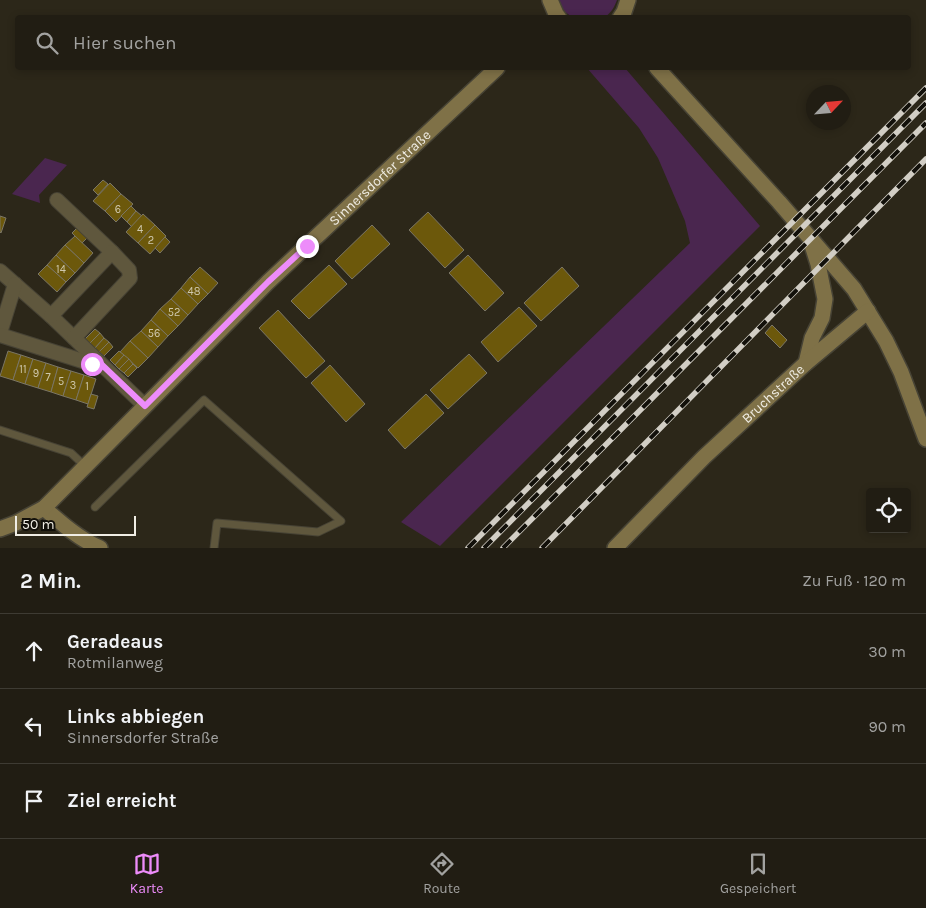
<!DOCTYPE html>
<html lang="de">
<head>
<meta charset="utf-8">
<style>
  body { margin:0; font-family:Karla,sans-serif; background:#2d2a21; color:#f1f3f6 }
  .controls { position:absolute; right:15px; bottom:15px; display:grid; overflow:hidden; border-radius:5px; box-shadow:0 2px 8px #0003 }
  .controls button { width:45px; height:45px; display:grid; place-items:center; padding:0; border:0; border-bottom:1px solid #3e3b33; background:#211d13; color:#f1f3f6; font:25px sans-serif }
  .compass { position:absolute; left:806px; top:85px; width:45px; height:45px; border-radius:50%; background:#211d13; box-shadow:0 2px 8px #0003; rotate:64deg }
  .scale { position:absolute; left:15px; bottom:12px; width:121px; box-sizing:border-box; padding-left:5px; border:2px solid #f0ede4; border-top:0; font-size:14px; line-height:18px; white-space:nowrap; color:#f0ede4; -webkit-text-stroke:4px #12100a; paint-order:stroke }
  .stop { position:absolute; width:15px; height:15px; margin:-11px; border:4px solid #ed8cfa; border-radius:50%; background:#fff }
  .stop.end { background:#ed8cfa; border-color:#fff; box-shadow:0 1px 5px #0008 }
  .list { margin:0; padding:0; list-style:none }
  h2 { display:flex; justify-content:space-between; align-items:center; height:65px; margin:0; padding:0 20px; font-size:21px }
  h2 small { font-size:16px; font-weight:400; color:#a2a2a0 }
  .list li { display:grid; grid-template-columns:32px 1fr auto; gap:15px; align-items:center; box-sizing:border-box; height:75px; padding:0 20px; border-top:1px solid #3e3b33 }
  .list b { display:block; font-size:19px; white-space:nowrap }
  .list p { margin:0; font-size:16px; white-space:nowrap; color:#a2a2a0 }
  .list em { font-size:16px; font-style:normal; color:#a2a2a0 }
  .icon { flex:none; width:28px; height:28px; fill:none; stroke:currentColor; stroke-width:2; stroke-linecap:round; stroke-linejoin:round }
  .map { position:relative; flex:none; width:926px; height:548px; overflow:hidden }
  .search { position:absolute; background:#211d13; box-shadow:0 2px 8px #0003; left:15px; right:15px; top:15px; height:55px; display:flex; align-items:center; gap:12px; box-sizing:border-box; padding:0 18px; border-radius:5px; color:#a2a2a0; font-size:19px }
  .sheet { height:290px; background:#211d13 }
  nav { display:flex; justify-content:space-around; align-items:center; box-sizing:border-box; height:70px; border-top:1px solid #3e3b33; background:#211d13; font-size:14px; color:#a2a2a0 }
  nav a { display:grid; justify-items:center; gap:2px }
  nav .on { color:#ed8cfa }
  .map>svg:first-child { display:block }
</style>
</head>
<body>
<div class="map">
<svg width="926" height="548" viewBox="0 0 926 548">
  <rect width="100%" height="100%" fill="#2c2719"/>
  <g fill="#4a264f">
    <path d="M559,0H617C615,6 611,13 606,16C602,19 595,18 590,18C574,18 565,18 559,0Z"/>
    <path d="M587,68H625L760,226L440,546L401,522L690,243L685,221L658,158L639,128Z"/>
    <path d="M45,158L67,165L39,195L40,203L12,194Z"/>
  </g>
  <g fill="#6c580b" stroke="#7b7665">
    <path d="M103,180L108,184L98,195L93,190Z"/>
    <path d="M110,183L121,194L105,211L93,201Z"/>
    <path d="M121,194L133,204L116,222L105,211Z"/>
    <path d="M131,206L136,211L127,222L121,216Z"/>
    <path d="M136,211L142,216L132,227L127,222Z"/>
    <path d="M428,212L464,250L445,268L409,230Z"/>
    <path d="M143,214L155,225L138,243L126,232Z"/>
    <path d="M0,216L6,218L1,233L0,232Z"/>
    <path d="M155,225L166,236L150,254L138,243Z"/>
    <path d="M372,225L390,244L352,279L335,261Z"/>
    <path d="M77,228L87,238L82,243L72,233Z"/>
    <path d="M75,236L93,253L84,263L65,245Z"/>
    <path d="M165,237L170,242L160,253L155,248Z"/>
    <path d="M65,245L84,263L75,273L56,255Z"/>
    <path d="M56,255L75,273L66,282L47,265Z"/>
    <path d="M468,255L504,293L485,311L449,273Z"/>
    <path d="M47,265L66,282L57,292L38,274Z"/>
    <path d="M329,265L347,284L309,319L291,301Z"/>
    <path d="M200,267L218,283L208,294L190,277Z"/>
    <path d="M562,267L579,286L541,321L524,303Z"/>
    <path d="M190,277L208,294L198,304L181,288Z"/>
    <path d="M181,288L198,304L188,315L171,299Z"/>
    <path d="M171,299L188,315L178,326L160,309Z"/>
    <path d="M519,307L537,326L498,362L481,342Z"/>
    <path d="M160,309L178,326L168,336L151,320Z"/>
    <path d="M278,310L325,361L306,378L259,328Z"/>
    <path d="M151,320L168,336L158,347L141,331Z"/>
    <path d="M772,325L787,340L780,348L765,333Z"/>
    <path d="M95,329L100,333L90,343L85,339Z"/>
    <path d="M141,331L158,347L148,358L130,341Z"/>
    <path d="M100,333L104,338L95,348L90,343Z"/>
    <path d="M104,338L109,342L99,352L95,348Z"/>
    <path d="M130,341L148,358L138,368L120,352Z"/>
    <path d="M109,342L113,347L104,356L99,352Z"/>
    <path d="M8,351L21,355L13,380L0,376Z"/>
    <path d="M119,351L124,355L115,365L110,360Z"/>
    <path d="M469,354L487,373L448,409L430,390Z"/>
    <path d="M21,355L33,359L25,384L13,380Z"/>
    <path d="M124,355L129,359L119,369L115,365Z"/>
    <path d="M33,359L46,363L38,388L25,384Z"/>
    <path d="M129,359L133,364L124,373L119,369Z"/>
    <path d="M46,363L58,367L51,392L38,388Z"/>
    <path d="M133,364L137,368L128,377L124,373Z"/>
    <path d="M330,365L365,404L346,422L311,383Z"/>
    <path d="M58,367L71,371L63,396L51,392Z"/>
    <path d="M71,371L84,375L76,400L63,396Z"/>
    <path d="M84,375L96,379L88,404L76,400Z"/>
    <path d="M91,394L98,396L94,409L87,407Z"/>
    <path d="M426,394L444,413L405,449L388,430Z"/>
  </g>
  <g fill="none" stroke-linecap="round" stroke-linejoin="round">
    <g stroke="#474335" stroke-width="9">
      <g id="lane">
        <path d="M0,430L71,453L85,466"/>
        <path d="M95,507L204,400L341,521L318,532L217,523L214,548"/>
      </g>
    </g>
    <g stroke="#474335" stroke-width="16">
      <g id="street">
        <path d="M57,200L112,252"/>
        <path d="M0,271L51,316L145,406"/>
        <path d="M51,316L112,252L129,270L130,278L74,338"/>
        <path d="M0,333L15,284"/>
        <path d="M0,335L92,364L99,362"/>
      </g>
    </g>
    <g stroke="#474335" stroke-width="18">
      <g id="secondary">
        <path d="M550,0L556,14L559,18"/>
        <path d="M620,18L624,12L628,0"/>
        <path d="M657,68L779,202L854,289L886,341L901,372L926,439"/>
        <path d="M806,363L812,338L822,318L825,299L818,264L812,245"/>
        <path d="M44,508C61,523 79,539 100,548"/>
        <path id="s1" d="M0,529L16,523L44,508L268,282L497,68"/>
        <path id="s2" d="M615,548L704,457L806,363L868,311"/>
      </g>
    </g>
    <use href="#lane" stroke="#5f573d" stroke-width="7"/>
    <use href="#street" stroke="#5f573d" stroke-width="14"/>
    <use href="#secondary" stroke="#7f7147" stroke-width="15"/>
    <g stroke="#d2cec5" stroke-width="5.5">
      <g id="rail">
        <path d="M468,548L926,88"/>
        <path d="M484,548L926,103"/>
        <path d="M503,548L926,123"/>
        <path d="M542,548L926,159"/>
      </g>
    </g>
    <use href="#rail" stroke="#12100a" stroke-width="4" stroke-dasharray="11" stroke-linecap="butt"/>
  </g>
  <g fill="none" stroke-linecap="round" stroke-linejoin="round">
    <path stroke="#ed8cfa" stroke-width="6" d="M92,364L99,362L145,406L268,282L307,246"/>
  </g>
  <g text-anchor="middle" stroke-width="4" stroke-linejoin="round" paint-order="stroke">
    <g font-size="11" fill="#cfc8ae">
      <text x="118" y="213">6</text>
      <text x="140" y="233">4</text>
      <text x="151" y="244">2</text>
      <text x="61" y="273">14</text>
      <text x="194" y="295">48</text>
      <text x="174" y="316">52</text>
      <text x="154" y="337">56</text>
      <text x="23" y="373">11</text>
      <text x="36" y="377">9</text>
      <text x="48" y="381">7</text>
      <text x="61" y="385">5</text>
      <text x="73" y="389">3</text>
      <text x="87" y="390">1</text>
    </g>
    <g font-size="14" fill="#f0ede4" stroke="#12100a">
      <text dy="5" stroke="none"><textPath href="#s1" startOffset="520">Sinnersdorfer Straße</textPath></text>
      <text dy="5" stroke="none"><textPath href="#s2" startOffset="221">Bruchstraße</textPath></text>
    </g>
  </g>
</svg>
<div class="controls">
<button><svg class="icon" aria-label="locate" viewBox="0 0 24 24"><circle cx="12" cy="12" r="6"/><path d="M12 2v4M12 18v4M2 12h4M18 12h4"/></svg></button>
</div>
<svg class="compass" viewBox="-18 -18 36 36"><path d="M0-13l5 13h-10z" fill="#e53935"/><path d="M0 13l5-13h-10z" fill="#a2a2a0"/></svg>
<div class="scale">50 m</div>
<div class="stop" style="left:92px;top:364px"></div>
<div class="stop end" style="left:307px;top:246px"></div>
<div class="search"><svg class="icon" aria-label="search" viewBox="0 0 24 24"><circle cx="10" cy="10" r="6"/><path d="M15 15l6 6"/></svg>Hier suchen</div>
</div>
<section class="sheet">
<h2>2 Min.<small>Zu Fuß · 120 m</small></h2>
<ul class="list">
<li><svg class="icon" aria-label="ahead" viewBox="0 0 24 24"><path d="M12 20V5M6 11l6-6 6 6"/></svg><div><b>Geradeaus</b><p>Rotmilanweg</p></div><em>30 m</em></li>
<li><svg class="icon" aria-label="left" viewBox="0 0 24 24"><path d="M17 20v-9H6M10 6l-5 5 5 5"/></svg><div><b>Links abbiegen</b><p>Sinnersdorfer Straße</p></div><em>90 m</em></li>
<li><svg class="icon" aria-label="arrive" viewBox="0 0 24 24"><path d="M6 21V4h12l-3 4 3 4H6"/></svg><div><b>Ziel erreicht</b></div></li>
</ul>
</section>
<nav>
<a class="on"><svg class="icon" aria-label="map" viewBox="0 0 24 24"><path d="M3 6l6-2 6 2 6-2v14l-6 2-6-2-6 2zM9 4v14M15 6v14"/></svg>Karte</a>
<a><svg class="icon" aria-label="directions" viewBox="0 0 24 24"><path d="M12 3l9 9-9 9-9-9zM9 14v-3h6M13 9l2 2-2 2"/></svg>Route</a>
<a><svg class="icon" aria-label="saved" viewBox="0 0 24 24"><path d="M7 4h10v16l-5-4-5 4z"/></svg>Gespeichert</a>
</nav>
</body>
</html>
